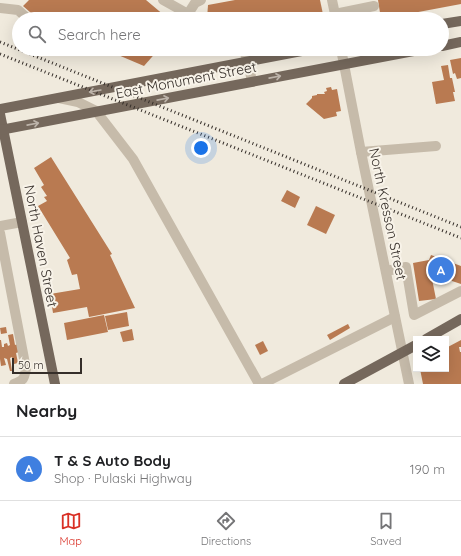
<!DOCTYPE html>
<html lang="en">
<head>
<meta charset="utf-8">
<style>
  body { margin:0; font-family:Quicksand,sans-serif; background:#f6f6f6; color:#202124 }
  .controls { position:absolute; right:12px; bottom:12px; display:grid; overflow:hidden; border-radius:0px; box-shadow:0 4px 16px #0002 }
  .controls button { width:36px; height:36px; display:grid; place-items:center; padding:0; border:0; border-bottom:1px solid #e0e0e0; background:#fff; color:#202124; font:20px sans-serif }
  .scale { position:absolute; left:12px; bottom:10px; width:70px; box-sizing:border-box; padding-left:4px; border:2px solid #352e29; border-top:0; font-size:11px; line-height:14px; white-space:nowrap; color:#352e29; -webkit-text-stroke:3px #f8f3e9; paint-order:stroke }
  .you { position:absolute; left:201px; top:148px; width:14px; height:14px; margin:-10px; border:3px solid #fff; border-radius:50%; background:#1a73e8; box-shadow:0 0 0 6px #1a73e833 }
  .badge { display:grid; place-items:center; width:26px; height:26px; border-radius:50%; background:#d93025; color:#fff; font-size:13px; font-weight:700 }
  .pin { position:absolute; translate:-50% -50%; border:2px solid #fff; box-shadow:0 1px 4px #0006 }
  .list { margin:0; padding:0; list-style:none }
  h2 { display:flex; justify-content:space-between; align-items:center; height:52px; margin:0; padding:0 16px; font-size:17px }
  h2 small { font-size:13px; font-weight:400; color:#757577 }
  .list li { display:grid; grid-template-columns:26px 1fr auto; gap:12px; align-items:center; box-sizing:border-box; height:64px; padding:0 16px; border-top:1px solid #e0e0e0 }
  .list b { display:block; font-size:15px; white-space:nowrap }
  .list p { margin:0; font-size:13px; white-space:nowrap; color:#757577 }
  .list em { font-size:13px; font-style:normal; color:#757577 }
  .icon { flex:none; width:22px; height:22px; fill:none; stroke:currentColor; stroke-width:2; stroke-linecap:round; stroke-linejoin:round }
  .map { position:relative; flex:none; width:461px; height:384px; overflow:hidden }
  .search { position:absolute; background:#fff; box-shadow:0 4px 16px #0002; left:12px; right:12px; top:12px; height:44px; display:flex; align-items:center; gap:10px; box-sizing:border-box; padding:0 14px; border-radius:22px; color:#757577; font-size:15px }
  .sheet { height:116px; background:#fff }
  nav { display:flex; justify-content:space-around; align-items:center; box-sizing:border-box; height:56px; border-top:1px solid #e0e0e0; background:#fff; font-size:11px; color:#757577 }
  nav a { display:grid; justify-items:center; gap:2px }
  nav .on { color:#d93025 }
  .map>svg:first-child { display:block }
</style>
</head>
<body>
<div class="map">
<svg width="461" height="384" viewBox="0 0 461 384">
  <rect width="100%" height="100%" fill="#f0eadd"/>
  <g fill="#b97a51">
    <path d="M29,0H146L165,16L171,19H38L23,6Z"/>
    <path d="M235,0H320L324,19H207L208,5Z"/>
    <path d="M378,0H461V4L381,19Z"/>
    <path d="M104,49H159L144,66Z"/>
    <path d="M192,49H207L200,56Z"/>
    <path d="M461,58V78L457,79L455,73L453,74L450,60Z"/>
    <path d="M448,65L450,78H452L455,92H453L455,101L436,104L432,82L444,80L441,66Z"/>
    <path d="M331,87L332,90L337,89L341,111L336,112L337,116L324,119L306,104L312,98V96L317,95V94H325L324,92L327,91L326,88Z"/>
    <path d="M51,157L112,254L110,255L135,308L89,317L87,307L53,313L50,294L80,289L77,274L72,275L67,260L70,258L38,206L47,201L44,197L47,196L41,187L44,185L34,168Z"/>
    <path d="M287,190L300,197L295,208L281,201Z"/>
    <path d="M316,206L335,215L326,234L307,225Z"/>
    <path d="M431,255L461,266V284L431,274L436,299L419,301L413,263L429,260Z"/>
    <path d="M127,312L129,326L108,330L105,316Z"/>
    <path d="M104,315L108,332L67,340L64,323Z"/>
    <path d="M348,324L350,328L330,340L327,335Z"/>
    <path d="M6,327L7,333L1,334L0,328Z"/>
    <path d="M132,329L134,340L123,342L120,332Z"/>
    <path d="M13,334L15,345L18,344L19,352L16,353L18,363L14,364L12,357L10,358L12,371H10L7,359L4,358L6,365L1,366L0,359V340H1L2,347H4V344L7,343L8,346L10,345L8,335Z"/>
    <path d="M461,340V347H459L460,352H461V384H423L420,369H446V348Z"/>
    <path d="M263,341L268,351L260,355L255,345Z"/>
  </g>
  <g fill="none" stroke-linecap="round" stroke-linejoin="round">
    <g stroke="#c6bbaa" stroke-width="10">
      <path d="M163,0L197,19"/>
      <path d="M332,0L336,19"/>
      <path d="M0,8L18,10L28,19"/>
      <path d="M188,14L195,3L201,0"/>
      <path d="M335,14L374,6"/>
      <path d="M243,49L248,61L252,82"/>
      <path d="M341,49L361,152L409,384"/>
      <path d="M59,98L78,102L96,111L133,159L259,384"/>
      <path d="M361,152L436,146"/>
      <path d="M0,226L22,222"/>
      <path d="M0,233L26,369C24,379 24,380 14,384"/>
      <path d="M386,271L406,267L414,315L461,291"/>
      <path d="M262,384L395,317"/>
    </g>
    <g stroke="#75685c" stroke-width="10">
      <path d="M442,24L461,21"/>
      <path d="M442,46L461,42"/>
      <path d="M0,109L312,49"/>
      <path d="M0,114L55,384"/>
      <path d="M0,130L424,49"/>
      <path d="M426,339L461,319"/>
      <path d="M344,384L416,345"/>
    </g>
    <g stroke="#352e29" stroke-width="3" stroke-dasharray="1 3" stroke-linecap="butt">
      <path d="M0,42L461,227"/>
      <path d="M0,54L461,238"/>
    </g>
  </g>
  <defs><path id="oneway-shaft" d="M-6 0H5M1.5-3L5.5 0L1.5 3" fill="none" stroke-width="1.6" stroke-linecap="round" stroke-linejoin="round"/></defs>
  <g stroke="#bdb4aa">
    <use href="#oneway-shaft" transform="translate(275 77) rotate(-11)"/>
    <use href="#oneway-shaft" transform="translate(95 91) rotate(170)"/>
    <use href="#oneway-shaft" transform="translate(163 99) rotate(-11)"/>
    <use href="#oneway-shaft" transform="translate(33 124) rotate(-11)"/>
  </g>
  <g text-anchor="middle" stroke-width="4" stroke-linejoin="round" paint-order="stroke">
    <g font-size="14" fill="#352e29" stroke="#f8f3e9">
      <text transform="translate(186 80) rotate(-11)" y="5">East Monument Street</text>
      <text transform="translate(388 214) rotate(78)" y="5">North Kresson Street</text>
      <text transform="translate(41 246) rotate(79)" y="5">North Haven Street</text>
    </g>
  </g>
</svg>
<div class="controls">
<button><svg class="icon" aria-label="layers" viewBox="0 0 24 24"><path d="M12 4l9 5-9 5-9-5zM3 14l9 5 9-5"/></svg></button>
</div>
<div class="scale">50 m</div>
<div class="you"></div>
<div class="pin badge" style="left:441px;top:270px;background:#3f7fe0">A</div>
<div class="search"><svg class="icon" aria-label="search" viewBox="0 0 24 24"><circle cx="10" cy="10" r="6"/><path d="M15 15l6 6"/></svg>Search here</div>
</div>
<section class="sheet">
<h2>Nearby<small></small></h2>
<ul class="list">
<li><span class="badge" style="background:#3f7fe0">A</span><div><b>T &amp; S Auto Body</b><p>Shop · Pulaski Highway</p></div><em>190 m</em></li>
</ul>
</section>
<nav>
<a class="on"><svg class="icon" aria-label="map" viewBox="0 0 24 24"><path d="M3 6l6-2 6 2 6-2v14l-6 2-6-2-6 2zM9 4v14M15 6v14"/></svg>Map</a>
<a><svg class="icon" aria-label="directions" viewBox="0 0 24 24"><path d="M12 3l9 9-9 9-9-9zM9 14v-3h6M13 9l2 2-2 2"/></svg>Directions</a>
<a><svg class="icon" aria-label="saved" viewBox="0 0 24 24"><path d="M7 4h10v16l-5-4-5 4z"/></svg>Saved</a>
</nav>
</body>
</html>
